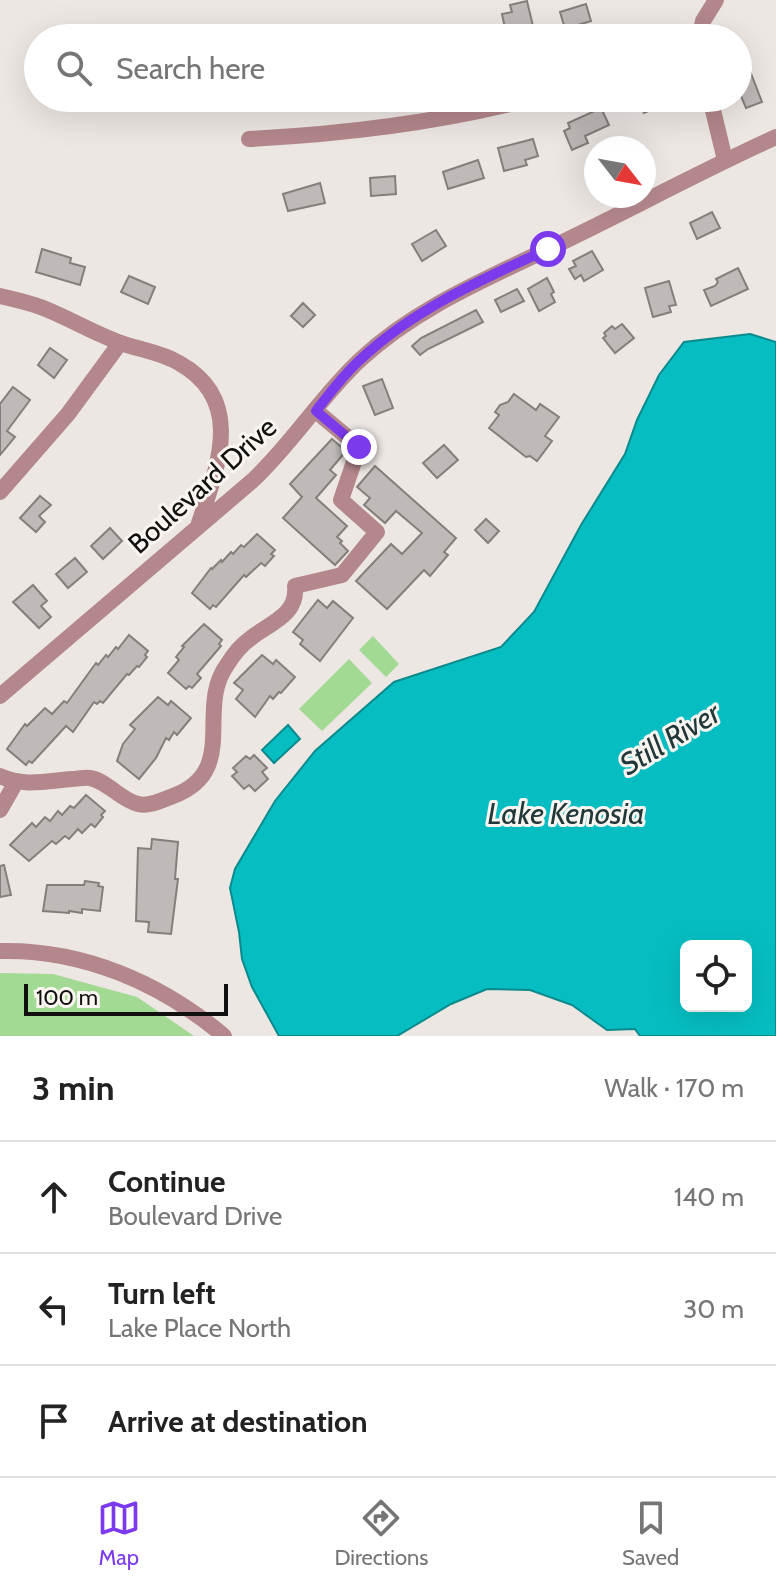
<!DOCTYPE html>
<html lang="en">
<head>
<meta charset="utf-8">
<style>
  body { margin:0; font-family:Cabin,sans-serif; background:#f6f6f6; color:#222 }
  .controls { position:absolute; right:24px; bottom:24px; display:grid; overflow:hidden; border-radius:12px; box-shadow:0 8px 32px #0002 }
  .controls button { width:72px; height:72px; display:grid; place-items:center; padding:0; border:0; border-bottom:2px solid #e0e0e0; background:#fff; color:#222; font:40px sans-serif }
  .compass { position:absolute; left:584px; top:136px; width:72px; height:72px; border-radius:50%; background:#fff; box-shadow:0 8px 32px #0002; rotate:121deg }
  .scale { position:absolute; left:24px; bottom:20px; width:204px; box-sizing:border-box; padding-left:8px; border:4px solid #11100f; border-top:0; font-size:22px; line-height:28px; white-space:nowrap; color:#11100f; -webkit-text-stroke:6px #faf5f1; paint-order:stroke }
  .stop { position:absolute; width:24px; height:24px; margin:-18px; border:6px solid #7c3aed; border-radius:50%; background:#fff }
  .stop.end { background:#7c3aed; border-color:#fff; box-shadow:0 2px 8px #0008 }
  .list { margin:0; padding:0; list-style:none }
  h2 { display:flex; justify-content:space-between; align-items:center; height:104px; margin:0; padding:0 32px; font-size:34px }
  h2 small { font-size:26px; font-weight:400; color:#767676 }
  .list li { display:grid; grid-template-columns:52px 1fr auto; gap:24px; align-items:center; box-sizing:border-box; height:112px; padding:0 32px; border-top:2px solid #e0e0e0 }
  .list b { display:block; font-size:30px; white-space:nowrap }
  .list p { margin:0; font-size:26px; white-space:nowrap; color:#767676 }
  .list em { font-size:26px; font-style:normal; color:#767676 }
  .icon { flex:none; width:44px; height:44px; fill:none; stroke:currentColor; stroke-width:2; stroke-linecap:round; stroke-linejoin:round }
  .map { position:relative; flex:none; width:776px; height:1036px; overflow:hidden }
  .search { position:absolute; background:#fff; box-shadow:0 8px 32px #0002; left:24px; right:24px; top:24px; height:88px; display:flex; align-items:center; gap:20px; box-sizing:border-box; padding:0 28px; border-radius:44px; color:#767676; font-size:30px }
  .sheet { height:440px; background:#fff }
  nav { display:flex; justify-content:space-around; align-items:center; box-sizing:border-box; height:112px; border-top:2px solid #e0e0e0; background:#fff; font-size:22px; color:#767676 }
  nav a { display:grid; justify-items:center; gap:4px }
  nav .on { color:#7c3aed }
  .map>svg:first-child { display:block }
</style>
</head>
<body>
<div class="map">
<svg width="776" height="1036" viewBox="0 0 776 1036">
  <rect width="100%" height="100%" fill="#ede7e4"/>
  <g fill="#a2d993">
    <path d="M373,636L399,664L386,677L359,650Z"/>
    <path d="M349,659L372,683L322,731L299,709Z"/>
    <path d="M0,973L53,974L137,997L194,1036H0Z"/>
  </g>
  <g fill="#06bec2" stroke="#098a8c" stroke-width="2" fill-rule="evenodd">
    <path d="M750,334L776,342V1036H640L635,1029L607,1030L572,1005L530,990L487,989L451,1004L397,1036H279L252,987L242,959L239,932L230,888L235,869L275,801L315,751L394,682L501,647L534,612L581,525L625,454L637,420L659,375L684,342ZM686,946H746V1006H686Z"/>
    <path d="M288,725L300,739L274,763L262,750Z"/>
  </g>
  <g fill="#bfbab7" stroke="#847f7c" stroke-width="2">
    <path d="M527,1L533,26L506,33L502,14L512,12L510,5Z"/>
    <path d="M586,4L591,21L565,29L560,12Z"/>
    <path d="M475,25L479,38H444L443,36Z"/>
    <path d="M750,71L762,102L746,108L738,89V76Z"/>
    <path d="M637,98H677L644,113Z"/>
    <path d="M601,108L609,125L585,136L588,143L572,150L564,131L570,128L568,123Z"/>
    <path d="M533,139L538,156L525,160L527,165L504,171L498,148Z"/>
    <path d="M478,160L484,178L448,189L443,172Z"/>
    <path d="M395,176L396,194L371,196L370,178Z"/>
    <path d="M320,183L325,203L288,211L283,194Z"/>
    <path d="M712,212L720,228L697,239L690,223Z"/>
    <path d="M436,230L446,246L422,261L412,244Z"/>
    <path d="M42,249L71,258L70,263L85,267L80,285L36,272Z"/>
    <path d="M592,251L603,270L584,281L581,275L575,279L569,269L576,266L573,261Z"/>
    <path d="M738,268L748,289L711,306L704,290L715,286L718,282L716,279Z"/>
    <path d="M129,276L155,287L148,304L121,292Z"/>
    <path d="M547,278L554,292L551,294L555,302L539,311L528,289Z"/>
    <path d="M669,281L676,305L669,306L671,312L653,317L645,288Z"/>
    <path d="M517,289L524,301L501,312L495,300Z"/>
    <path d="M303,303L315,315L303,327L291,316Z"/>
    <path d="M476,310L483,322L428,349L420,355L412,346L421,338Z"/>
    <path d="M622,324L634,338L615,353L603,338L606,336L604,333L612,326L615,329Z"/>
    <path d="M50,348L67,360L54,378L38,365Z"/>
    <path d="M382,379L393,408L375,415L363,386Z"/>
    <path d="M13,387L30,400L7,431L15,437L0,455V404Z"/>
    <path d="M514,394L536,410L540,404L559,417L545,436L552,441L537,461L530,456L526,457L489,428L499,415L495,412L500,405L508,402Z"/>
    <path d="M332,439L346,451L330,470L336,475L316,498L347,526L337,537L342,541L340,543L348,551L335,565L283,518L302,497L290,484Z"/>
    <path d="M444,445L458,460L437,478L423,463Z"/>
    <path d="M375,466L456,538L444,552L448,555L430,576L424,570L387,609L356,581L391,544L402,554L422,533L396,511L385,523L364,505L370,498L357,487Z"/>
    <path d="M40,496L51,505L39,516L45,522L36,532L20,518Z"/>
    <path d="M486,519L499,531L488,543L475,530Z"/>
    <path d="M110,528L122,541L103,559L91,546Z"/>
    <path d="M257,534L275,550L271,554L274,556L265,566L261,563L246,577L244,575L216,607L213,605L210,609L192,593L211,568L212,569L221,560L222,562L231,552L233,554L241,545L244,547Z"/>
    <path d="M75,558L87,572L68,588L56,574Z"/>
    <path d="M33,585L47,601L41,606L51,617L39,628L13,602Z"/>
    <path d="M318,600L327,608L333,601L353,618L320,661L300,644L303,640L293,632Z"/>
    <path d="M204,624L222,640L219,644L221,646L197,674L201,678L192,688L189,686L186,689L168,673L179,660L176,657L184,647L182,646Z"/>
    <path d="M129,635L148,651L145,655L147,657L139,667L137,666L129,675L127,674L103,703L100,701L97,704L94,702L73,732L66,726L32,763L29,761L26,765L7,749L25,724L27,726L45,708L52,714L64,701L67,703L96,663L98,665L106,655L108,657L116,647L118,649Z"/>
    <path d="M262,655L273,664L276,660L295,677L281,693L279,692L273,699L270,696L255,717L236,699L243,690L234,683Z"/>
    <path d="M158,697L168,705L171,701L191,718L177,735L174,732L169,740L166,738L156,758L139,779L117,761L123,744L135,729L130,725Z"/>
    <path d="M254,755L267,768L262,772L268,779L255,791L249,785L244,789L232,776L237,772L233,768L246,756L250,759Z"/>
    <path d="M86,795L105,811L101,815L103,817L95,827L91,824L82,833L78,829L69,839L65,836L56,844L52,841L29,861L10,845L32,823L36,827L45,817L50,821L58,811L62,815L70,806L74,808Z"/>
    <path d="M152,839L178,842L175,879H178L171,934L148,932L149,922L136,921L138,848L151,849Z"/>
    <path d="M4,865L11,895L0,897V866Z"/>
    <path d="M85,881L99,883L98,886L103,887L100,911L82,909V913L69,911V913L43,911L47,885H84Z"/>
  </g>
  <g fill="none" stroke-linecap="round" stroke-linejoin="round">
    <g stroke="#b3878b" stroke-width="16">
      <path d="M661,38H685"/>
      <path d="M699,38L703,21L716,0"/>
      <path d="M710,98L725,160"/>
      <path d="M249,139C346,134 440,123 534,98"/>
      <path d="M0,296C16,300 32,303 48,310C72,320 96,334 121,343C140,350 161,352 179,363C246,400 217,468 199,523"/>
      <path d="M0,492L68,414L120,343"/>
      <path d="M0,696L252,481C292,444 321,396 361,359C415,309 482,281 548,249C624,213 699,172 776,137"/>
      <path d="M0,776C23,787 47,781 72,779C77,779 85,777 90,778C107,781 121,800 138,804C149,807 163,800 173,796C240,771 195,709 227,665C233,655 241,645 251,638C270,623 298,615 295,586L342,575L377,532L341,500L359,447L316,411"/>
      <path d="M0,810L16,782"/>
      <path d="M0,951C83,949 161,983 224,1036"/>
    </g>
  </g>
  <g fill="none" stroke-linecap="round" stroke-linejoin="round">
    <path stroke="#7c3aed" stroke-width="10" d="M359,447L316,411C330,393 344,374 361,359C414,309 483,279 548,249"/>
  </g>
  <g text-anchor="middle" stroke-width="6" stroke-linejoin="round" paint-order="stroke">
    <g font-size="28" fill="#11100f" stroke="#faf5f1">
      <text transform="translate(202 485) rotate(-42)" y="10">Boulevard Drive</text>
    </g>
    <g font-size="30" font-style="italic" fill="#203839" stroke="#faf5f1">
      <text transform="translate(670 739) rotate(-31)" y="10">Still River</text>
      <text x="566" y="824">Lake Kenosia</text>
    </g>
  </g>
</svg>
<div class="controls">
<button><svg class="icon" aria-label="locate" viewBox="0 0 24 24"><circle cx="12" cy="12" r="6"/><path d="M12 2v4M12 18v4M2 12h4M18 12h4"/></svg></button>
</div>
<svg class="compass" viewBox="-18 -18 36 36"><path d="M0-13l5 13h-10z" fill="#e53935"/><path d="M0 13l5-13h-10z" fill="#767676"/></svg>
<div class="scale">100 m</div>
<div class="stop" style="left:548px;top:249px"></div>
<div class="stop end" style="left:359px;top:447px"></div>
<div class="search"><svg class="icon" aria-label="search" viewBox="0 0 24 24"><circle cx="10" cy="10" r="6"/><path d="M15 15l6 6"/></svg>Search here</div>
</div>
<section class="sheet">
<h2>3 min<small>Walk · 170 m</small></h2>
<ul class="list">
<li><svg class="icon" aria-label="ahead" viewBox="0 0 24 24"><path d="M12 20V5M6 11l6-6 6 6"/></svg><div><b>Continue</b><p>Boulevard Drive</p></div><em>140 m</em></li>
<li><svg class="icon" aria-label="left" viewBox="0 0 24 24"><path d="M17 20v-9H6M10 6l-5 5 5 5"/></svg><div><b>Turn left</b><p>Lake Place North</p></div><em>30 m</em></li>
<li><svg class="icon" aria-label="arrive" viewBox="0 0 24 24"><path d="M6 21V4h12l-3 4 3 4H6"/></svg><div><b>Arrive at destination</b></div></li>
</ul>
</section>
<nav>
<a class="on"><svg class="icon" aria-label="map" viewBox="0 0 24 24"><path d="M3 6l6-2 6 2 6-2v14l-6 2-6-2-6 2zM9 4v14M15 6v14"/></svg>Map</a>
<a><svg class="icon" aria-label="directions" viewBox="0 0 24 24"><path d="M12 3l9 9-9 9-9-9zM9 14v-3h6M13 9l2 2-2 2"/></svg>Directions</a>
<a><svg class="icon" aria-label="saved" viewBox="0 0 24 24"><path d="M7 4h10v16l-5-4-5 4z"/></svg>Saved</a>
</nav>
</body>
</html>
